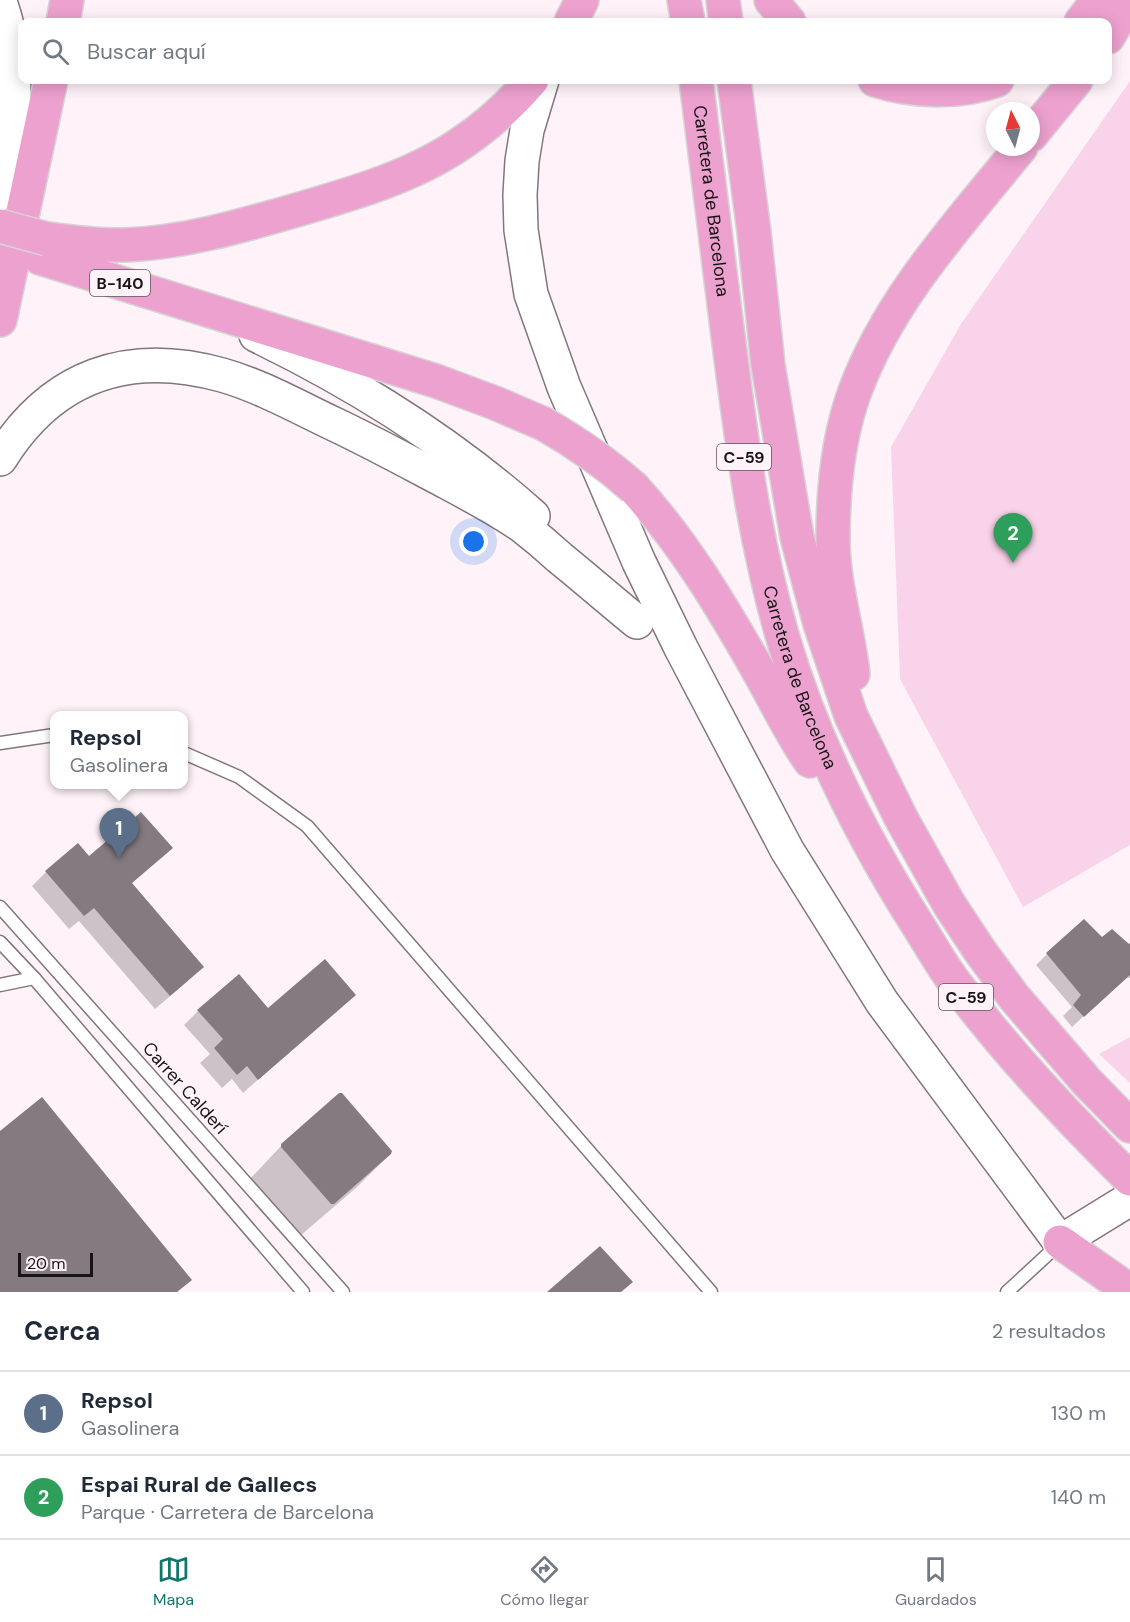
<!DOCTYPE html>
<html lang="es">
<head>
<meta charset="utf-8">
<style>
  body { margin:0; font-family:"DM Sans",sans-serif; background:#f2f2f3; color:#1f2937 }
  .compass { position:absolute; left:986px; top:102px; width:54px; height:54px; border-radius:50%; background:#fff; box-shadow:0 3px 15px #0003; rotate:354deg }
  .scale { position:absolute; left:18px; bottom:15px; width:75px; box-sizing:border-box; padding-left:6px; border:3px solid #181416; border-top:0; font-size:16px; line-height:21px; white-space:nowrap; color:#181416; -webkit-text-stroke:4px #fff3f9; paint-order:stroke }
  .you { position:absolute; left:474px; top:542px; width:21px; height:21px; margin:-15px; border:4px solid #fff; border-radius:50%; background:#1a73e8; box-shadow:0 0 0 9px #1a73e833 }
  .badge { display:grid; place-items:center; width:39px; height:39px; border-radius:50%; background:#0f766e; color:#fff; font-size:20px; font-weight:700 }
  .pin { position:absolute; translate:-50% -50px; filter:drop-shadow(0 2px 3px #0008) }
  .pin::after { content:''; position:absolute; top:32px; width:21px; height:18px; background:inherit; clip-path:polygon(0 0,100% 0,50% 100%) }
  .popup { position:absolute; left:50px; top:711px; width:138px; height:78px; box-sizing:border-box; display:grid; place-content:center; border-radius:12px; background:#fff; filter:drop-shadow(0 2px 4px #0005); font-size:20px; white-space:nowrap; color:#747a83 }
  .popup b { font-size:22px; color:#1f2937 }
  .popup::after { content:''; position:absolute; left:50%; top:100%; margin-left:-12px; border:12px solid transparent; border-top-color:#fff }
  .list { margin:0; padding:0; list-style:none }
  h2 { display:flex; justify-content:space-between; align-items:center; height:78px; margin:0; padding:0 24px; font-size:26px }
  h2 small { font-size:20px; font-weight:400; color:#747a83 }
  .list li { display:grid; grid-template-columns:39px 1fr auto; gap:18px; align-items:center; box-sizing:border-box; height:84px; padding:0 24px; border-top:2px solid #e0e1e3 }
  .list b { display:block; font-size:22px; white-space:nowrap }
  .list p { margin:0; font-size:20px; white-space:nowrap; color:#747a83 }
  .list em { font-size:20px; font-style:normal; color:#747a83 }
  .icon { flex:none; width:33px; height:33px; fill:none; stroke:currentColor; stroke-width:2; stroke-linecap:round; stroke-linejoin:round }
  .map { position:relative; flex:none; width:1130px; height:1292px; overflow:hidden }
  .search { position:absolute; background:#fff; box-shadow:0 3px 15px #0003; left:18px; right:18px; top:18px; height:66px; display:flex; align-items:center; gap:15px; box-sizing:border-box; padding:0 21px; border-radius:12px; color:#747a83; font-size:22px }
  .sheet { height:246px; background:#fff }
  nav { display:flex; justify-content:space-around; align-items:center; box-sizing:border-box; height:84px; border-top:2px solid #e0e1e3; background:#fff; font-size:16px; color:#747a83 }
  nav a { display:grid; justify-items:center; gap:3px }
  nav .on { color:#0f766e }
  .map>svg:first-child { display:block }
</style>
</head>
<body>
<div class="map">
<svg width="1130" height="1292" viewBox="0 0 1130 1292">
  <rect width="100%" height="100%" fill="#fff3f9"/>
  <g fill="#f9d3e9">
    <path d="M1130,81V845L1023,907L900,679L891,447L961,324Z"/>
    <path d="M1130,1037V1083L1099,1054Z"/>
  </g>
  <g fill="#0003">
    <path d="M89,858L131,884L188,981L155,1009L79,921L69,929L32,886L46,872Z"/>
    <path d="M1102,939L1130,945V978L1126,977L1072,1027L1063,1016L1072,1007L1036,965L1047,954Z"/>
    <path d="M354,995L243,1093L232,1079L222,1088L200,1063L210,1054L184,1025L198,1011L268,1010Z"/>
    <path d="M282,1145L390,1154L357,1187L300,1236L249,1180Z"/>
  </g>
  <g fill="#847a7f">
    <path d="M141,812L173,848L132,883L204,967L170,996L94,908L84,916L45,871L78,843L89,856Z"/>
    <path d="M1084,919L1102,937L1112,929L1129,944L1130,943V975L1084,1017L1073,1005L1081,995L1046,953Z"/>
    <path d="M325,959L356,995L258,1080L247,1066L237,1075L214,1048L223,1039L197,1010L239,974L268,1008Z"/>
    <path d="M339,1093H342L392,1151L391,1154L334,1204H331L281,1147V1144Z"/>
    <path d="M42,1097L192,1280L177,1292H0V1131Z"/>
    <path d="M600,1246L633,1282L621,1292H547Z"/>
  </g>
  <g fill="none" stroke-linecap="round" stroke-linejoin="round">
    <g stroke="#81767c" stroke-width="15">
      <g id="lane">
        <path d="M0,743L54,735"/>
        <path d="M184,753L239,777L307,826L711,1292"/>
        <path d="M0,907L343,1292"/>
        <path d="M0,942L34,978L303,1292"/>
        <path d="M0,985L34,978"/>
        <path d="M1007,1292L1059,1244"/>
      </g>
    </g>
    <g stroke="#81767c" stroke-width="36">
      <g id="secondary">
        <path d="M0,2C23,65 13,130 0,195"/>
        <path d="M542,80L527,130L522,161L520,195L521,230L531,294L564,387L639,562L681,648L787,850L882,1002L1060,1242L1130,1199"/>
        <path d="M256,335C357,384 450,442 533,516"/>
        <path d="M0,459C52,375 128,349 222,375C261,386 298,407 334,424C370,441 405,460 439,478C467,493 496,508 522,526C535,536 548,547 560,558C586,579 611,601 637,622"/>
      </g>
    </g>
    <g stroke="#d5d5d5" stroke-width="36">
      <g id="highway">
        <path d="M684,0L688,22"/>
        <path d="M723,0L726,22"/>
        <path d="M771,0L789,22"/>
        <path d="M63,22L67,0"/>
        <path d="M571,22L582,0"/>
        <path d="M1081,22L1098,0"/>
        <path d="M1108,37L1130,0"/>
        <path id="s1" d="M696,80C707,162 717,245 727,328C740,431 753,534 782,635C812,738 861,836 919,927C931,946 942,966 955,983C1008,1054 1068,1117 1130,1179"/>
        <path d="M734,80L754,232L768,365L797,537L820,624L851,716L901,818L949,904L980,951L1014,997L1087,1082L1130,1126"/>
        <path d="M875,80C913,92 959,94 997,80"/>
        <path d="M1031,135L1076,80"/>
        <path d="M47,239C73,242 98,246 124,245C182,243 238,227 293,211C348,195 409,178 457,146C485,128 511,104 532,80"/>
        <path d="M40,258L436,381L495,403L544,424"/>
        <path d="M0,320L51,80"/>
        <path d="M634,488C684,543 721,605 758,670C775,700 790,732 810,761"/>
        <path d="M853,674C848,629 833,584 833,539C833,489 838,437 855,391C890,297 960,223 1021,147"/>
        <path d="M1060,1242L1130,1291"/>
      </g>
    </g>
    <use href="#lane" stroke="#fff" stroke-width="12"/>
    <use href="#secondary" stroke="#fff" stroke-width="33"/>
    <use href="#highway" stroke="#eda1cf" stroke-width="33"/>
    <g stroke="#d5d5d5" stroke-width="36" stroke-linecap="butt">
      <g id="highway-bridge">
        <path d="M0,226L47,239"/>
        <path d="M544,424C577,443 606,463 634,488"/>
      </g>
    </g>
    <use href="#highway-bridge" stroke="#eda1cf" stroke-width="33"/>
  </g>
  <g text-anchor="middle" stroke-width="6" stroke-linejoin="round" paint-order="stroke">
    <g fill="#fff3f9" stroke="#5d575a" stroke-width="1.5">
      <rect x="90" y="270" width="60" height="26" rx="4.5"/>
      <rect x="717" y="444" width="54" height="26" rx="4.5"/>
      <rect x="939" y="984" width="54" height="26" rx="4.5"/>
    </g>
    <g font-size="16" font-weight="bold" fill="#181416">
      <text x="120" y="289">B-140</text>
      <text x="744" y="463">C-59</text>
      <text x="966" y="1003">C-59</text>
    </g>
    <g font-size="18" fill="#181416" stroke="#fff3f9">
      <text dy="6" stroke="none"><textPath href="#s1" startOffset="122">Carretera de Barcelona</textPath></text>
      <text dy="6" stroke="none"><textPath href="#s1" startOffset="608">Carretera de Barcelona</textPath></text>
      <text transform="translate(185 1088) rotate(48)" y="6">Carrer Calderí</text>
    </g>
  </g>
</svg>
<svg class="compass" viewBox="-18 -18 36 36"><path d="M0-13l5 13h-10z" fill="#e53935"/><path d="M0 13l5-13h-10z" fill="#747a83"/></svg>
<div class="scale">20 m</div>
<div class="you"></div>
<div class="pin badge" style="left:119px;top:858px;background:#5c6f8a">1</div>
<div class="popup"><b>Repsol</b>Gasolinera</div>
<div class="pin badge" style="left:1013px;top:563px;background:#2e9e5b">2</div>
<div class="search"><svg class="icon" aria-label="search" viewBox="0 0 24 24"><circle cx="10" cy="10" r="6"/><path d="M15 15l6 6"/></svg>Buscar aquí</div>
</div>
<section class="sheet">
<h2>Cerca<small>2 resultados</small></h2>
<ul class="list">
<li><span class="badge" style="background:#5c6f8a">1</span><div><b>Repsol</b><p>Gasolinera</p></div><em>130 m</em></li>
<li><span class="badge" style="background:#2e9e5b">2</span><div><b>Espai Rural de Gallecs</b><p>Parque · Carretera de Barcelona</p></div><em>140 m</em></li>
</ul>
</section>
<nav>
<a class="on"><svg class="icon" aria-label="map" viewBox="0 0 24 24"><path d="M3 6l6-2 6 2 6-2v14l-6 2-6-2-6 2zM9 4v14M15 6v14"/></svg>Mapa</a>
<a><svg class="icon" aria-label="directions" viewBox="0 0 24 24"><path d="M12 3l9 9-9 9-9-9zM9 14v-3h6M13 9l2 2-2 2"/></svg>Cómo llegar</a>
<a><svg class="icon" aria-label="saved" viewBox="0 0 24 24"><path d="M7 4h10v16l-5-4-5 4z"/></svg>Guardados</a>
</nav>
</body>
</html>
